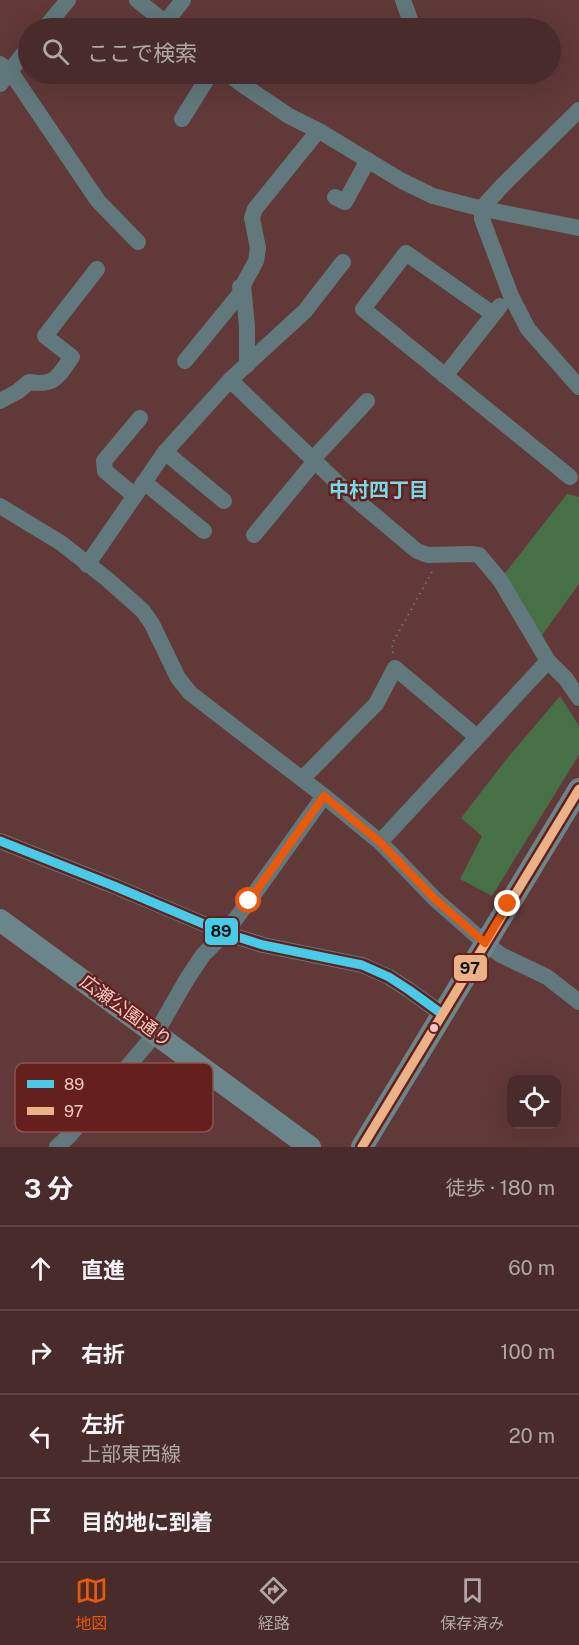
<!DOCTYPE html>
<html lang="ja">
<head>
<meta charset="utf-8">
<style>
  body { margin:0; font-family:"Public Sans","Noto Sans JP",sans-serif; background:#523736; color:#f1f3f6 }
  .controls { position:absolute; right:18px; bottom:18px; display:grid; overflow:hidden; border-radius:12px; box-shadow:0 6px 24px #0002 }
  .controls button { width:54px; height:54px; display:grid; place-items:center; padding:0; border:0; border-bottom:2px solid #604747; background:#482b2a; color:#f1f3f6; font:30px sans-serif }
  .stop { position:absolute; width:18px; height:18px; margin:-14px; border:4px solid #ea580c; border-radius:50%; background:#fff }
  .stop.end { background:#ea580c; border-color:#fff; box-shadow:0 2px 6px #0008 }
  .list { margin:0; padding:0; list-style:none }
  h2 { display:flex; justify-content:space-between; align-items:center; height:78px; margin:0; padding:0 24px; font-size:26px }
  h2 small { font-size:20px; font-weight:400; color:#b1a7a8 }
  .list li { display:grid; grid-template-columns:39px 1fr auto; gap:18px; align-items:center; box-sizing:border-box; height:84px; padding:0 24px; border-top:2px solid #604747 }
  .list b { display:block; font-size:22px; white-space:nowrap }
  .list p { margin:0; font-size:20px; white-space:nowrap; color:#b1a7a8 }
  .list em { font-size:20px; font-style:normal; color:#b1a7a8 }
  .icon { flex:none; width:33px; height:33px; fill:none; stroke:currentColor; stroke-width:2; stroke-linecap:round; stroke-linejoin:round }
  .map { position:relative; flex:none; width:579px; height:1147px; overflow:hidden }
  .search { position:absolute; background:#482b2a; box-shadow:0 6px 24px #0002; left:18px; right:18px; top:18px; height:66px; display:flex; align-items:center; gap:15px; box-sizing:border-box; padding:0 21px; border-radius:33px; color:#b1a7a8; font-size:22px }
  .sheet { height:414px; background:#482b2a }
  nav { display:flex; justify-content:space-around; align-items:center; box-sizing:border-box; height:84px; border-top:2px solid #604747; background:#482b2a; font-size:16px; color:#b1a7a8 }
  nav a { display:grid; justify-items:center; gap:3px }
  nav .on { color:#ea580c }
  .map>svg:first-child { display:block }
</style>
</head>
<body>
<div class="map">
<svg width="579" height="1147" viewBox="0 0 579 1147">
  <rect width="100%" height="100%" fill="#603938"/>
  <g fill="#477046">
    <path d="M567,494L579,497V584L540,638L502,577Z"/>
    <path d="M560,696L579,726V755L492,896L460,879L482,836L461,818L505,761Z"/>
  </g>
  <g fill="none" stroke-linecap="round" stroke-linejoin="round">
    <path stroke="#6d7274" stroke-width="2" stroke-dasharray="1.5 4.5" stroke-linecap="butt" d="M393,653L392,644L433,570"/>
    <g stroke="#61797c" stroke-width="16">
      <path d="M137,0L172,28"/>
      <path d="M403,0L413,28"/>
      <path d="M165,23L183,0"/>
      <path d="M45,28L68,0"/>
      <path d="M0,64L10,71L98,201L138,242"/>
      <path d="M228,74L243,85L289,116L321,132L402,181L433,196L479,208L579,228"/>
      <path d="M0,84L28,48"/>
      <path d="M579,110L502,186L482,208V219L511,296L528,329L579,387"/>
      <path d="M182,119L210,74"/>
      <path d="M335,197L345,202L368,160"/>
      <path d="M493,314L406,253L363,309L570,477"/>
      <path d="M185,361L243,290L240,287"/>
      <path d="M247,365V326L243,285L256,261L258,248L252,218L255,209L318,131"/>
      <path d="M445,376L500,306"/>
      <path d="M230,380L348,493L417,551L428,555L471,554L479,555L500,580L548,661L566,679L579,698"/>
      <path d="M0,401L17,392L29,382C56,386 57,377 72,357L45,336L97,269"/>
      <path d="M165,452L224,501"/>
      <path d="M313,459L367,401"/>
      <path d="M144,482L204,531"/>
      <path d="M135,496L105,471L104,461L140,418"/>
      <path d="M0,506L61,543L107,579L143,611L152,624L178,678L190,693L324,796L380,842L435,899L485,943L501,955L547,977L579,1002"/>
      <path d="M254,535L315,461"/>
      <path d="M87,565L165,452L230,380L305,311L343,262"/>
      <path d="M302,779L376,704L395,668L477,737"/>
      <path d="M0,841L114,886L225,933L263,945L362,965L389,977L409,990L442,1014"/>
      <path d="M380,842L548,661"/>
      <path d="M57,1147L69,1136L156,1033L187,979L203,955L225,933L249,901L324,796"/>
    </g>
    <g stroke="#6b868a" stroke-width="22">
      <path d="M0,920L310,1147"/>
      <path d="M362,1147L579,789"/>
    </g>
    <g stroke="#651f1c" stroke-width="14">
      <path id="bus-1" d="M0,841L114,886L225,933L263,945L362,965L389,977L409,990L442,1014"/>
    </g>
    <g stroke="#651f1c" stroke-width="14">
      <path id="bus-2" d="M362,1147L579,789"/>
    </g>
    <use href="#bus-1" stroke="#46cce9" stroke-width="9"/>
    <use href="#bus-2" stroke="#ebb288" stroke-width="9"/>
  </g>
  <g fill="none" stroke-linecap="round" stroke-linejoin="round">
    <path stroke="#ea580c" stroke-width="8" d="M249,901L324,796L380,842L435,899L485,943L508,904"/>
  </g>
  <circle fill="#f4c8c3" stroke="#651f1c" stroke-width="2" cx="434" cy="1028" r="5"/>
  <g text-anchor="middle" stroke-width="5" stroke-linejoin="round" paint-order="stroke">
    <g font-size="18" fill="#f4c8c3" stroke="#651f1c">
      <text transform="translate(126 1011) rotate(36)" y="6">広瀬公園通り</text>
    </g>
    <g font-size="20" font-weight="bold" fill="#72ddea" stroke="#651f1c">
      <text x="379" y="497">中村四丁目</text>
    </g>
  </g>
  <rect x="15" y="1063" width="198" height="69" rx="9" fill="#651f1c" stroke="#90524e" stroke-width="1.5"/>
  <rect x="27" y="1080" width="27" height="8" fill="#46cce9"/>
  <rect x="27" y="1107" width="27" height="8" fill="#ebb288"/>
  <g font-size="16" fill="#f4c8c3">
    <text x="64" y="1090">89</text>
    <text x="64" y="1117">97</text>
  </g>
  <g stroke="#651f1c" stroke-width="2">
    <rect x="204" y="917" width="35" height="29" rx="6" fill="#46cce9"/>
    <rect x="453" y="954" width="35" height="28" rx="6" fill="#ebb288"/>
  </g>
  <g font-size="16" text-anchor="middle" font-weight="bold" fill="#111">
    <text x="221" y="937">89</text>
    <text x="470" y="974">97</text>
  </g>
</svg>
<div class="controls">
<button><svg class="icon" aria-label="locate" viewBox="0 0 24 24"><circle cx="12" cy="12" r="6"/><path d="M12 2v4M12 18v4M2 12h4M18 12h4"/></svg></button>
</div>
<div class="stop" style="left:249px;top:901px"></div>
<div class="stop end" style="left:508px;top:904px"></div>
<div class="search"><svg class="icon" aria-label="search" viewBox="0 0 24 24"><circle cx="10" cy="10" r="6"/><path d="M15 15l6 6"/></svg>ここで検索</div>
</div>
<section class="sheet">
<h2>3 分<small>徒歩 · 180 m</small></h2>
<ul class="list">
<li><svg class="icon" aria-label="ahead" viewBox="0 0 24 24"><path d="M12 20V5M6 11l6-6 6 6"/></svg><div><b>直進</b></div><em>60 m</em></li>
<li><svg class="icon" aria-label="right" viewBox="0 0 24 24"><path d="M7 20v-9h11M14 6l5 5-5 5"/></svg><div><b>右折</b></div><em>100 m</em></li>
<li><svg class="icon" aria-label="left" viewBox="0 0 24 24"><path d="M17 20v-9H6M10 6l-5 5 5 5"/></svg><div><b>左折</b><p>上部東西線</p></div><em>20 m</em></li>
<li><svg class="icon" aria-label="arrive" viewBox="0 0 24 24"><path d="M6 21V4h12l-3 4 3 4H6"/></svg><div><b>目的地に到着</b></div></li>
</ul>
</section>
<nav>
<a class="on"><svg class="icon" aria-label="map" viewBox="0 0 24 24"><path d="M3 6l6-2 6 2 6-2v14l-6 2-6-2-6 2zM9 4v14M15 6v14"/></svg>地図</a>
<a><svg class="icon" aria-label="directions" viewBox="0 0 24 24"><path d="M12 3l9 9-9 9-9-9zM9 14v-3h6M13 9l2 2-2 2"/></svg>経路</a>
<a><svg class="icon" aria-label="saved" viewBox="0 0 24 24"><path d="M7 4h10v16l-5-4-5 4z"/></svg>保存済み</a>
</nav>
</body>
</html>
